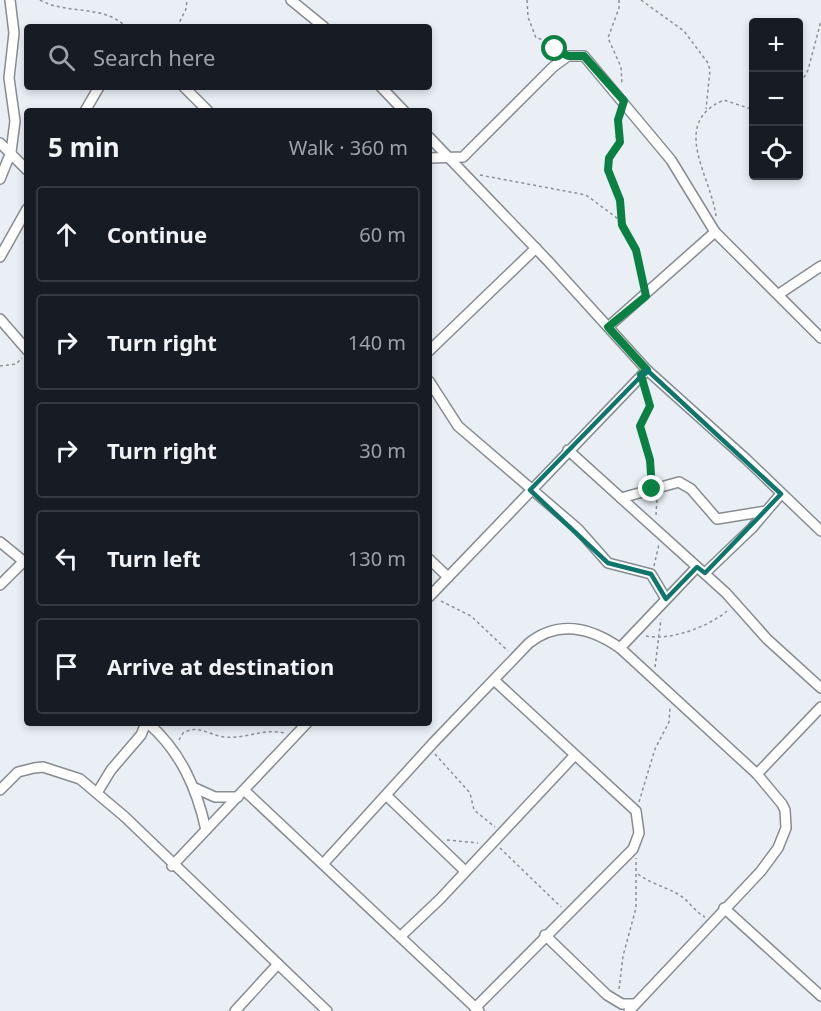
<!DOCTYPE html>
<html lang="en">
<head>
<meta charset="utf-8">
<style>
  body { margin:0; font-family:"Noto Sans",sans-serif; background:#20242c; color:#f1f3f6 }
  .controls { position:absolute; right:18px; top:18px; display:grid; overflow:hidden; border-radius:6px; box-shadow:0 3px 9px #0003 }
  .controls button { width:54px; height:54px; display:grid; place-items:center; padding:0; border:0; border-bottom:2px solid #363941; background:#171b24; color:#f1f3f6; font:30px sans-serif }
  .stop { position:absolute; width:18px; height:18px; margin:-14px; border:4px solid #0b8043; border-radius:50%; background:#fff }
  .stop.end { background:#0b8043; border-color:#fff; box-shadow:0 2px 6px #0008 }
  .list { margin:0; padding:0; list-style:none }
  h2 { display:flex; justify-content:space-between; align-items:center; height:78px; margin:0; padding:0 24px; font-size:26px }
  h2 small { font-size:20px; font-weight:400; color:#9ea1a6 }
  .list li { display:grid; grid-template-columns:39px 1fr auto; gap:18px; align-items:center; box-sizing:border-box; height:96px; margin:0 12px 12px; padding:0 12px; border:2px solid #363941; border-radius:6px }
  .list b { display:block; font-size:22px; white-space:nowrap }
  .list em { font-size:20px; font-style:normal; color:#9ea1a6 }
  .icon { flex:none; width:33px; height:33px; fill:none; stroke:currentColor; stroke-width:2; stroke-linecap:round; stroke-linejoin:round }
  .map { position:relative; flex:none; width:821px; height:1011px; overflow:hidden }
  .search { position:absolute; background:#171b24; box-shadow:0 3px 9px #0003; left:24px; top:24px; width:408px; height:66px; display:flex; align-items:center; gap:15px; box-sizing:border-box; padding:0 21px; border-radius:6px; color:#9ea1a6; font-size:22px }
  .panel { position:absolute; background:#171b24; box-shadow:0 3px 9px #0003; left:24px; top:108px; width:408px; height:618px; border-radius:6px }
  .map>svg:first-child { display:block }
</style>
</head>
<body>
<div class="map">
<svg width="821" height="1011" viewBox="0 0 821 1011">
  <rect width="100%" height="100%" fill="#e9eff5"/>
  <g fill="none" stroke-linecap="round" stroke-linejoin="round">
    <g stroke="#878c91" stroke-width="12">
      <g id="minor">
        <path d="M291,0L324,27"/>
        <path d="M184,87L208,111"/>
        <path d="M381,87L404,111"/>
        <path d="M85,111L99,87"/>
        <path d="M429,137L548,261L647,370L746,459L821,531"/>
        <path d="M0,143L27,170"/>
        <path d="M429,158L463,157L553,67L568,56H584L671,160L715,232L821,338"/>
        <path d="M0,179L11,152L15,121L9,78L14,33L10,0"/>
        <path d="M0,257L27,209"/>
        <path d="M779,294L821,266"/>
        <path d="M0,319L27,350"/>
        <path d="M608,327L715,232"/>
        <path d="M429,351L536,248"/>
        <path d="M429,381L458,426L578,529L608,563L651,574L666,599"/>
        <path d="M568,450L726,593L767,639L821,688"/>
        <path d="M621,498L679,482L691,489L717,519L766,511"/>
        <path d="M0,542L27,564"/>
        <path d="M429,559L448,577"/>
        <path d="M705,573L752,528L781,494"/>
        <path d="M0,585L24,561"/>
        <path d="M429,597L647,370"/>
        <path d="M620,648L697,567"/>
        <path d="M148,723C181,752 197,789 206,830"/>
        <path d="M757,774L821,707"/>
        <path d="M195,788L215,797H238"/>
        <path d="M0,790L18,772L34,768L43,767L80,779L125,817L327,1011"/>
        <path d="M244,790L479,1011"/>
        <path d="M97,793L111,770L141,735L146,723"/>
        <path d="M387,796L465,871"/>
        <path d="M323,864L434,742L529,643C558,620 590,627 620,648L757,774L782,804L785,810L786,828L778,848L761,871L629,1011"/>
        <path d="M172,866L307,723"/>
        <path d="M724,908L821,996"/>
        <path d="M545,935L607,995L622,1004H635"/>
        <path d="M401,936L440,899L574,756"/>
        <path d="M475,1008L633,849L639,833L636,811L494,680"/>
        <path d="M235,1011L278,964"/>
      </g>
    </g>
    <g stroke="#8c9094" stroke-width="1.5" stroke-dasharray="3 3" stroke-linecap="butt">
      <path d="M40,0C66,15 104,4 126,27"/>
      <path d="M527,0L528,17L536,38L545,40L559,51"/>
      <path d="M619,0V8L608,38L621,67L622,84"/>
      <path d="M641,0L684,31L708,63L710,70L706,109"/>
      <path d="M177,27L186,9L187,0"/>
      <path d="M798,88L808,70L821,21"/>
      <path d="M619,113L620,142L609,158L608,170L620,200L623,225L634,243L643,283"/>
      <path d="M480,175L586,195L621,221"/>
      <path d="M716,216C711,176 669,123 724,100L754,110"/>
      <path d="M0,366L16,364L22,358"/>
      <path d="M644,386L650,406L640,426L650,460V481"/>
      <path d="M656,515L657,499"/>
      <path d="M654,566L659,544"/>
      <path d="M441,601L471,616L508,651"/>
      <path d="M646,636C670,641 708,627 727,611"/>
      <path d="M655,667L661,619"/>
      <path d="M179,740L183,733C197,724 209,735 224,737C249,739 261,728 285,733"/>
      <path d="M435,754L470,793L474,810L495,827"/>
      <path d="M639,802L655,749L669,722L670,708"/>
      <path d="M447,840L478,843"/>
      <path d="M500,848L561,907"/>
      <path d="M638,874C651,884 667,887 681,896C689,901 695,912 705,917"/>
      <path d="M619,989L623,956L636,908V858"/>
    </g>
    <use href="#minor" stroke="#fff" stroke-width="9"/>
  </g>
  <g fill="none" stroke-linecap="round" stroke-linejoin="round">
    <path stroke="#0b8043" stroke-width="8" d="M555,49L568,56H584L624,101L618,120L620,142L609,158L608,170L620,200L622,225L636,250L646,296L608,327L647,370L641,375L650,406L640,426L650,460L652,489"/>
  </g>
  <path fill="none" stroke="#0f766e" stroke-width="4.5" stroke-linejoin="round" d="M647,370L781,494L705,573L697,567L666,599L651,574L608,563L530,490Z"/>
</svg>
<div class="controls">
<button>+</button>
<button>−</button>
<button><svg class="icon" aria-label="locate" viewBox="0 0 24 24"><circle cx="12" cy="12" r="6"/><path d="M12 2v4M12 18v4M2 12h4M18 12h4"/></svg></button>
</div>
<div class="stop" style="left:555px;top:49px"></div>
<div class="stop end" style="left:652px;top:489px"></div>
<div class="search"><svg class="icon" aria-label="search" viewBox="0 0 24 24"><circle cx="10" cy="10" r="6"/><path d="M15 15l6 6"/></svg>Search here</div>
<section class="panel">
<h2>5 min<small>Walk · 360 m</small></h2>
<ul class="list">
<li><svg class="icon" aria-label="ahead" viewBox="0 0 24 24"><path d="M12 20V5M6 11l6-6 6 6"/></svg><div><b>Continue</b></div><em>60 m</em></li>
<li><svg class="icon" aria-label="right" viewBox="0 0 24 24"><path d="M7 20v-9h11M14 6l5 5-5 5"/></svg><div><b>Turn right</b></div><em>140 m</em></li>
<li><svg class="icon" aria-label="right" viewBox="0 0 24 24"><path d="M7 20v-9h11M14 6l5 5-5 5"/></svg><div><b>Turn right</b></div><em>30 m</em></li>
<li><svg class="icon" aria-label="left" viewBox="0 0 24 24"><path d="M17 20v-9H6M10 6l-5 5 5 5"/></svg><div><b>Turn left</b></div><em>130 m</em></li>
<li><svg class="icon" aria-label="arrive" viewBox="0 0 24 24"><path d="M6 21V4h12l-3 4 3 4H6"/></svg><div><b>Arrive at destination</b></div></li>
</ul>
</section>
</div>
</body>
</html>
